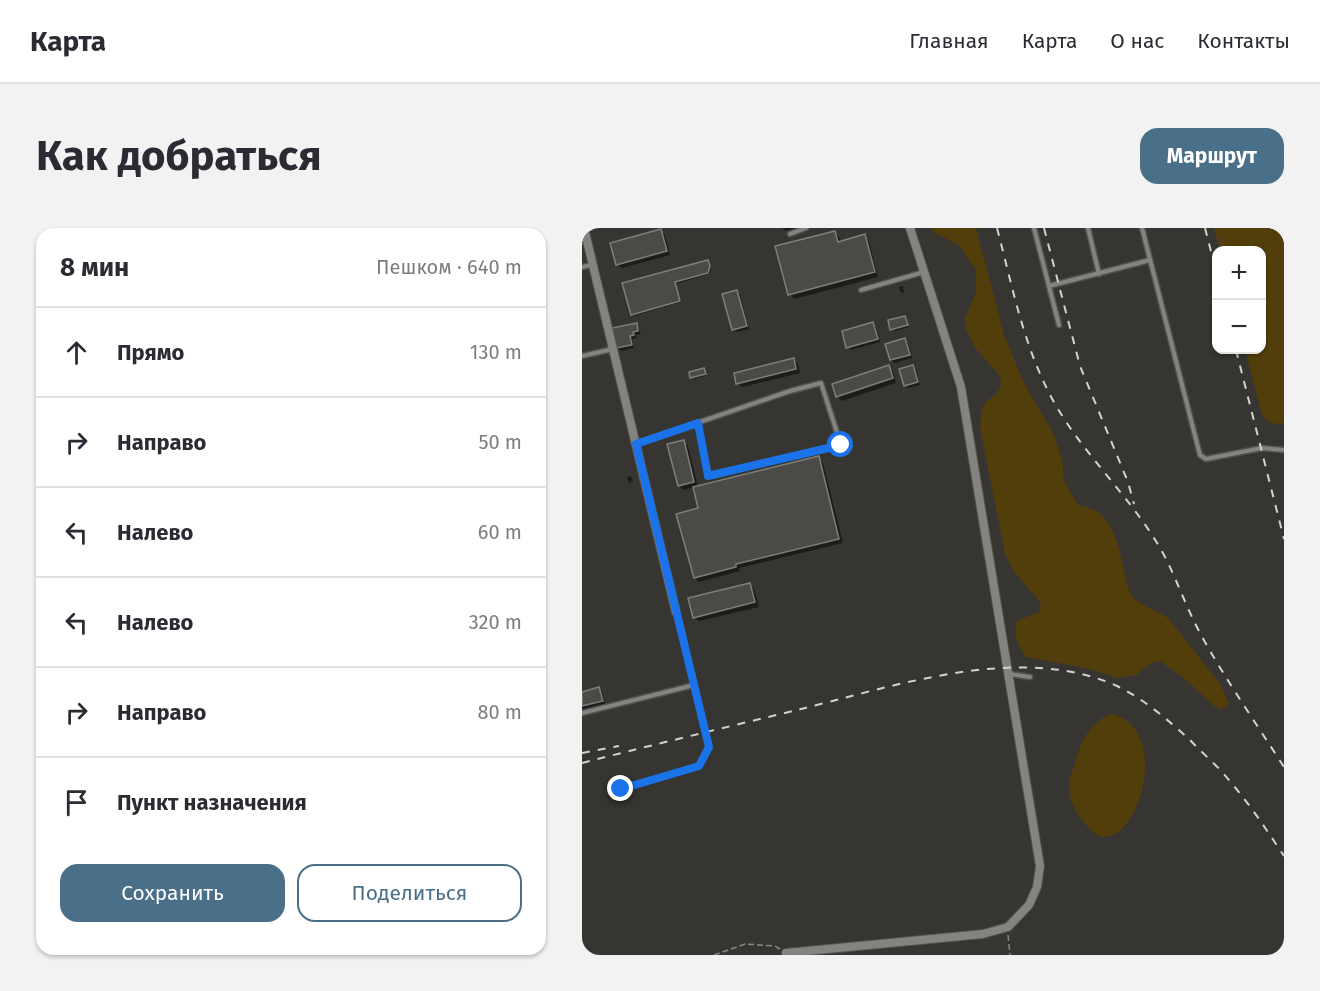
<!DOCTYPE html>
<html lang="ru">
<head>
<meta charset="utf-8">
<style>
  body { margin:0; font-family:"Fira Sans",sans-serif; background:#f2f2f3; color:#2b2b33 }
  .controls { position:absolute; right:18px; top:18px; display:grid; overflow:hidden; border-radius:12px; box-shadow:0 2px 4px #0004 }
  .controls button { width:54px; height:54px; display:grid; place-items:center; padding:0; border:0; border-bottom:2px solid #e1e1e2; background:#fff; color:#2b2b33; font:30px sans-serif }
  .stop { position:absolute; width:18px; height:18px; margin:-14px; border:4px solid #1a73e8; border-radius:50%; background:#fff }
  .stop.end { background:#1a73e8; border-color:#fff; box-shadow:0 2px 6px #0008 }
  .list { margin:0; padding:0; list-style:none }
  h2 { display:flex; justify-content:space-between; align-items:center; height:78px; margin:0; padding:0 24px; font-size:26px }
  h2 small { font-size:20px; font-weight:400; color:#7c7c81 }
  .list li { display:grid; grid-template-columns:39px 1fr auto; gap:18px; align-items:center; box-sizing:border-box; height:90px; padding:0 24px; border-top:2px solid #e1e1e2 }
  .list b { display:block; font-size:22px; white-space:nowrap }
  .list em { font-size:20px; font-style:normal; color:#7c7c81 }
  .actions { display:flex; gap:12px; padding:18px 24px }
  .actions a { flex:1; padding:14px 0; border:2px solid #496f89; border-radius:18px; text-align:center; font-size:21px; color:#496f89 }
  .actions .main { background:#496f89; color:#fff }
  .icon { flex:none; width:33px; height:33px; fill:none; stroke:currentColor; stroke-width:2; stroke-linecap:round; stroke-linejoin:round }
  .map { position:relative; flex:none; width:702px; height:727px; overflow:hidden; border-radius:18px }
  header { display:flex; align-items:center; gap:36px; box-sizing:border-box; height:84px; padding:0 30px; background:#fff; border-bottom:2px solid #e1e1e2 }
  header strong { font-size:28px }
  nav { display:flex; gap:33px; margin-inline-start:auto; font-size:21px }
  .intro { display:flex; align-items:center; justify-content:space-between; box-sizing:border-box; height:144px; padding:0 36px }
  h1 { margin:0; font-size:42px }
  .button { padding:15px 27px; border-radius:18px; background:#496f89; color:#fff; font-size:21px; font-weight:700 }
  main { display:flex; gap:36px; padding:0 36px }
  aside { flex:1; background:#fff; border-radius:18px; box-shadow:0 2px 4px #0004 }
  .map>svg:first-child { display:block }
</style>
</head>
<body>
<header>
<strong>Карта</strong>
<nav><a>Главная</a><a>Карта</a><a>О нас</a><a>Контакты</a></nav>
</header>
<div class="intro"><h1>Как добраться</h1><a class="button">Маршрут</a></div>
<main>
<aside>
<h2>8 мин<small>Пешком · 640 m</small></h2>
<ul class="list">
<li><svg class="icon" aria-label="ahead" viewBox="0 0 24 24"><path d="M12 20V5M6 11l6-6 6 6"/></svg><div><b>Прямо</b></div><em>130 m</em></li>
<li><svg class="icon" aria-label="right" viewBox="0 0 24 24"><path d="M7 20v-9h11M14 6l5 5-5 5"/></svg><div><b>Направо</b></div><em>50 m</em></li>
<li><svg class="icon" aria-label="left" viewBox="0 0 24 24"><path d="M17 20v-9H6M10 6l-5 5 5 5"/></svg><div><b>Налево</b></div><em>60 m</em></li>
<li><svg class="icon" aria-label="left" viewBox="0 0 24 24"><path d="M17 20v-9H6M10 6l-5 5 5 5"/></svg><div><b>Налево</b></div><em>320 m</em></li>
<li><svg class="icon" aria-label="right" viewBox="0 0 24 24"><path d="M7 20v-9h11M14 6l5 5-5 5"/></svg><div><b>Направо</b></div><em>80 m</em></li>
<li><svg class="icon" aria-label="arrive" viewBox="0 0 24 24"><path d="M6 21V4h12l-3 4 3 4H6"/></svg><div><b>Пункт назначения</b></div></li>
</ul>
<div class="actions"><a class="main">Сохранить</a><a>Поделиться</a></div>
</aside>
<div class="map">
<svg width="702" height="727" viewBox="0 0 702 727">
  <rect width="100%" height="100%" fill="#373532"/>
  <g fill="#513e0a">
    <path d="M349,0H394L422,106L441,153L472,207L480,232L482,253L496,277C502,278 509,280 514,283C532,293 538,323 542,342C544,351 545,361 551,369C560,379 576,382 587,391L639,457L647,476L639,482L631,477L603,451L578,433L569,435L554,447L535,450L503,440L444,429C436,416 430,408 436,392L457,384L459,375L432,344L423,326L398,199L400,180L406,172L414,167L419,158L418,148L393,120L384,101L383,91L394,64V42L377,17L351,4Z"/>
    <path d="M632,0H702V195C692,197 686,195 680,186L663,122H680V22H638Z"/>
    <path d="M530,486C587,500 561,607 523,609C515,609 510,603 505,598C495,587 486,572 487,557C487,551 490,544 492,539C498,516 506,494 530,486Z"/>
  </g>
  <g fill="#0007">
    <path d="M200,0H215L204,3Z"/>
    <path d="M78,2L83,7L88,27L40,40L35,36Z"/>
    <path d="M253,4L257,9L259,14L282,8L287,13L296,49L212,71L208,66Z"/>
    <path d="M125,33L129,41L127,46L94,56L99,74L52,88L51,86L42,57Z"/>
    <path d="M321,58L322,64L319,65L317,59Z"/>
    <path d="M154,63L158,66L167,101L155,104L151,101Z"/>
    <path d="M323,89L327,99L312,103L310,101Z"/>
    <path d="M54,96L59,106L53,107L54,110L50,111L52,120L39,123L36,120Z"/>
    <path d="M291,96L294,99L298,114L269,122L266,119Z"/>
    <path d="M323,112L326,115L330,130L312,135L309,132Z"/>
    <path d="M211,132L216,136L218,145L160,159L156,155Z"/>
    <path d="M306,139L311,144L314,155L260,173L255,168Z"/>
    <path d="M331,139L334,142L338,157L326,160L323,157Z"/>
    <path d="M122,141L125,147L112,151L110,149Z"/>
    <path d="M101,213L106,218L116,259L237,230L241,235L261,315L157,340L158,343L117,354L113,350L118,282L113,259L101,262L97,257Z"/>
    <path d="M49,248L51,253L47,255L45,249Z"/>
    <path d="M168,357L172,361L177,379L117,393L112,389Z"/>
    <path d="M17,461L20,464L23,476L0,482V465Z"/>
  </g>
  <g fill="#4b4a46" stroke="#807e7a" stroke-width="1.5">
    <path d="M79,1L85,23L34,37L28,15Z"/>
    <path d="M253,3L256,14L283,6L293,44L206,67L193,18Z"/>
    <path d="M126,32L128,38L126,45L93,54L98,73L49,87L40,55Z"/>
    <path d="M155,62L165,98L150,102L140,66Z"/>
    <path d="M323,88L326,97L308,102L306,92Z"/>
    <path d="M291,94L296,111L264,120L260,103Z"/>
    <path d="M55,95L56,103L51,104L52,107L48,108L50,117L34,120L30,100Z"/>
    <path d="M323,110L328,127L308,132L303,116Z"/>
    <path d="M212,130L214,141L154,156L152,145Z"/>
    <path d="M307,137L311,150L254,169L250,156Z"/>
    <path d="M331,137L336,154L322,158L317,141Z"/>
    <path d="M122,140L124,146L108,150L107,144Z"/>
    <path d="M102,212L112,254L96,258L85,216Z"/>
    <path d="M237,228L257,311L154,336V339L112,350L94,286L116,280L111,259Z"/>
    <path d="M168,355L173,374L111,390L106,370Z"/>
    <path d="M17,459L21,473L0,478V464Z"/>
  </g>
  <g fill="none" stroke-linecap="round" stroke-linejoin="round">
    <g stroke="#51514e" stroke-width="7">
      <g id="service">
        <path d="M452,0L477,97"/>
        <path d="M506,0L517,46"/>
        <path d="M560,0L618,227L624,231L680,220L702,222"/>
        <path d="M208,6L224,0"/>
        <path d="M0,39L10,37"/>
        <path d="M467,58L568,32"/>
        <path d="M279,62L342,44"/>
        <path d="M0,128L31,121"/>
        <path d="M54,216L208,163L239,155L259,217L126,248L116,195"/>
        <path d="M428,446L448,449"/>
        <path d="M0,485L112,457"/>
        <path d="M39,561L117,538L127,519L95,384"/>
      </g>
    </g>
    <g stroke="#51514e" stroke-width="10">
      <g id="minor">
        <path d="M2,0L94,384"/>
        <path d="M204,725L401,706L426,699L447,677L455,659L458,638L379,159L328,0"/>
      </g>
    </g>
    <g stroke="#898885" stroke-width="1.5" stroke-dasharray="6 3" stroke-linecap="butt">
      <path d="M426,707L428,727"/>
      <path d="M132,727L163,716L193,718L198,721"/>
    </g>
    <use href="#service" stroke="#858380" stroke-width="4"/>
    <use href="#minor" stroke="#858380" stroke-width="8"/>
    <g stroke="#d2d2cf" stroke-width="2" stroke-dasharray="8 8" stroke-linecap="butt">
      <path d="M415,0C431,61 442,121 473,176C504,230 552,272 582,327C595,352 604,379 618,405C643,451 674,495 702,539"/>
      <path d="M462,0L498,138L546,254L552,276"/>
      <path d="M623,0L634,43"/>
      <path d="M654,122L702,311"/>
      <path d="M0,525L37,518"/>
      <path d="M0,535C70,517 141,500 211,483C310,459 437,414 535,458C562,471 586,492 608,512C620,525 635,537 646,551C667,575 684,601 702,628"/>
    </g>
  </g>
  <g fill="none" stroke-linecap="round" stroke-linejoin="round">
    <path stroke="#1a73e8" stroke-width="8" d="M39,561L117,538L127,519L54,216L116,195L126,248L259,217"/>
  </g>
</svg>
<div class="controls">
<button>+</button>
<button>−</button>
</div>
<div class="stop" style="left:259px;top:217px"></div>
<div class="stop end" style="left:39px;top:561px"></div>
</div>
</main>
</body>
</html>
